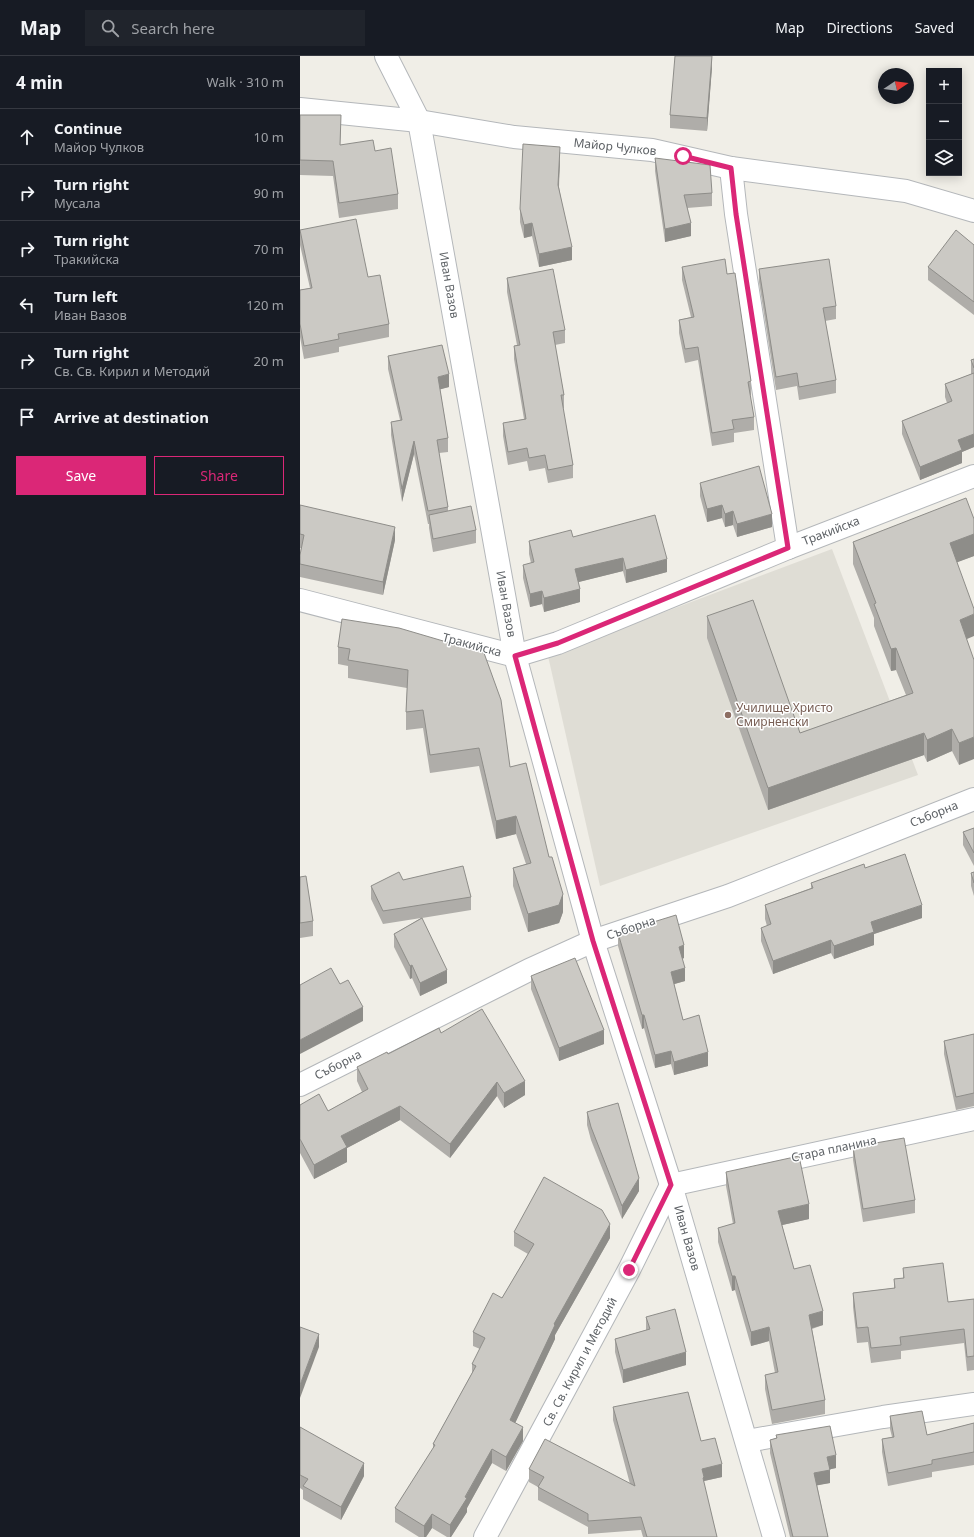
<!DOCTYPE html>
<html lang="en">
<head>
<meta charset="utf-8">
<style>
  body { margin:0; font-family:"Noto Sans",sans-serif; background:#20242c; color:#f1f3f6 }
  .controls { position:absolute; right:12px; top:12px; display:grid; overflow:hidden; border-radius:0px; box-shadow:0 2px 10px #0003 }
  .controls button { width:36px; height:36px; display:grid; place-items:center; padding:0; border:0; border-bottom:1px solid #363941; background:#171b24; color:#f1f3f6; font:20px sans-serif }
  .compass { position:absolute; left:578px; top:12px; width:36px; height:36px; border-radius:50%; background:#171b24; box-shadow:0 2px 10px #0003; rotate:77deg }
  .stop { position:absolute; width:12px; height:12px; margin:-9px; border:3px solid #db2777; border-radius:50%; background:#fff }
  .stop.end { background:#db2777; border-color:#fff; box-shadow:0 1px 4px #0008 }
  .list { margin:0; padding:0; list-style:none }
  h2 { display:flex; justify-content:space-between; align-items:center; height:52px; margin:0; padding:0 16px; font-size:17px }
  h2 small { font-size:13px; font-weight:400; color:#9ea1a6 }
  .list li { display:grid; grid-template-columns:26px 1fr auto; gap:12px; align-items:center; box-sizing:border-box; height:56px; padding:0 16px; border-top:1px solid #363941 }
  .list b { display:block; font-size:15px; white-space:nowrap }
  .list p { margin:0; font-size:13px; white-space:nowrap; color:#9ea1a6 }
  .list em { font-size:13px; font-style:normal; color:#9ea1a6 }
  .actions { display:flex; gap:8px; padding:12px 16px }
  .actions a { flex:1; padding:9px 0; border:1px solid #db2777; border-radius:0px; text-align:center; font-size:14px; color:#db2777 }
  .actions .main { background:#db2777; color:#fff }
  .icon { flex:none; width:22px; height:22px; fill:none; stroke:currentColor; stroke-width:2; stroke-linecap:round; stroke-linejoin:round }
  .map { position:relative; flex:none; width:674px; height:1481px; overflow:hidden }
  header { display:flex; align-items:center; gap:24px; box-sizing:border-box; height:56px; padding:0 20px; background:#171b24; border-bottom:1px solid #363941 }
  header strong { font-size:19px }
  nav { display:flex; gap:22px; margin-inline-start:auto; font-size:14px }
  .search { width:280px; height:36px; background:#20242c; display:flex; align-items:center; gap:10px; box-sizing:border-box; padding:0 14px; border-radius:0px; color:#9ea1a6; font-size:15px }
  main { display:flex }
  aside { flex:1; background:#171b24 }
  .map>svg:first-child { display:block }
</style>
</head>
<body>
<header>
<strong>Map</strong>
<div class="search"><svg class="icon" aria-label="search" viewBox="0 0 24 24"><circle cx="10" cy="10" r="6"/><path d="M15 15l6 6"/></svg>Search here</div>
<nav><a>Map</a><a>Directions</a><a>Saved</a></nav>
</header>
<main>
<aside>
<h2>4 min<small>Walk · 310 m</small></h2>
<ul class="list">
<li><svg class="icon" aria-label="ahead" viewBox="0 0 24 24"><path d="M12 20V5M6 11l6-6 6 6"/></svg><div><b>Continue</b><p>Майор Чулков</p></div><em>10 m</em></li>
<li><svg class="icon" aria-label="right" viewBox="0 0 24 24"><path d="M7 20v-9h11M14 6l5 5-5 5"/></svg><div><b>Turn right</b><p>Мусала</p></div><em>90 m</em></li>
<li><svg class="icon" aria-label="right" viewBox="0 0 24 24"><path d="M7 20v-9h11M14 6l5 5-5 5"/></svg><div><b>Turn right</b><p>Тракийска</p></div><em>70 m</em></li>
<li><svg class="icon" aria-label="left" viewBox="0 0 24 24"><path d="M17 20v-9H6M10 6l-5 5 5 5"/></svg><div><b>Turn left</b><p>Иван Вазов</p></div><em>120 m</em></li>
<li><svg class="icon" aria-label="right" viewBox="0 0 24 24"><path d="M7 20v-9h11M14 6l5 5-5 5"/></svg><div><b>Turn right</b><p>Св. Св. Кирил и Методий</p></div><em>20 m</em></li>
<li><svg class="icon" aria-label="arrive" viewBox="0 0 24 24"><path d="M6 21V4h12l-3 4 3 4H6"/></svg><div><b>Arrive at destination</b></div></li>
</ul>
<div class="actions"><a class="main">Save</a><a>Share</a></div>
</aside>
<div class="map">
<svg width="674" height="1481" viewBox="0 0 674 1481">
  <rect width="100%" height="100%" fill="#f0eee7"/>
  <path fill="#dfddd5" d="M532,493L618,719L300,830L248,600Z"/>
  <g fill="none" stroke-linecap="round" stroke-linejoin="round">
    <g stroke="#b4b7ba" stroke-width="24">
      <g id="minor">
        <path d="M86,0L119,65L215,600L293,885L371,1129L474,1481"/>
        <path d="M0,53L119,65L214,81L352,94L431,112L606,135L674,155"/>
        <path d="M431,112L436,158L488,492"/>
        <path d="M0,544L215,600L258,587L488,492L674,420"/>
        <path d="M0,1029L229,914L293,885L428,840L674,743"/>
        <path d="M447,1385L583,1361L674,1348"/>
        <path d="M185,1481L329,1214L371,1129L674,1063"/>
      </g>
    </g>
    <use href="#minor" stroke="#fff" stroke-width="22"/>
  </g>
  <g fill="#afada9">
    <path d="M412,11L407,75L370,72V59Z"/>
    <path d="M0,59L41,74L40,89L75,95L98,138V153L39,162L33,120L0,119Z"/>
    <path d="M355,102L412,137V150L387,152L391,180L365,186L355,115Z"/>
    <path d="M260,104L259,131L272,204L239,211L232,180L224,182L220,166V153Z"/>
    <path d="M0,174L68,221L89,268V281L39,291V296L4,303L0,281V234L10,232L0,189Z"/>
    <path d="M674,189V259L628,224V211Z"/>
    <path d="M382,211L427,218L451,325V339H450L454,361V374L434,377V386L412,390L398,304L385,307L379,277V264L391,261L382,224Z"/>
    <path d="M459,213L536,250V263L525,265L536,324V337L499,344L497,330L476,334L459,226Z"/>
    <path d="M207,222L265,274V287L255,289L264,339V352H263L273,409V422L248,427L245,412L229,415L227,405L208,409L203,380V367L224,363L214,303V290L217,289L207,236Z"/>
    <path d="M88,300L149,331L140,333L148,382V396L139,397L148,451V455L176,474V487L133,496L129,472V468H128L114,398L102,446L91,379V366L100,364L88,313Z"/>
    <path d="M674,303V391L662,396V407L620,424L602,378V365L647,347L645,341V328L671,318V304Z"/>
    <path d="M400,427L472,471L437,481L433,469L425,471L422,462L407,466L400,440Z"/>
    <path d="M0,449L95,484L83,539L0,521V499L1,492H0Z"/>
    <path d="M674,463V500L657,506L667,583L659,709L652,695L627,706L624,699L468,754L407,582V560L500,677L606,639L596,614L591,615L574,570V562L553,508V486Z"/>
    <path d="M273,481L367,516L326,527L323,515L278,526L280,546L244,556L242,548L230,551L223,522V509L231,507L229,498V485Z"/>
    <path d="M99,572L210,711L249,801L263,856L259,867L228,876L213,830V812L226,808L216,778L196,783L179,710L130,717L123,672L106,674V656L107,632L48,622V610L38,608V591Z"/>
    <path d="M674,772V810L663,789V776Z"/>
    <path d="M565,812L622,862L574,878V889L534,903L531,897L473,918L461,885V872L467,870L465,863V849L511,832V827Z"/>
    <path d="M674,816V840L671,830V817Z"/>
    <path d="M0,821L13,865V880L0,882Z"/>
    <path d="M103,824L171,841V854L122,862L147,927L120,940L112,922L110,923L94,891V878L121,862L83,868L71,843V830Z"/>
    <path d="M318,877L384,902L382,903L385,925L374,928L383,964L408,1010L374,1019L371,1008L355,1012L344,972L342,973L318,890Z"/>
    <path d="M231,920L304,988L259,1005L231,933Z"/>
    <path d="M141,977L225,1039L204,1052L197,1040L150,1102L100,1064L47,1092V1106L14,1123L0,1097V1049L28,1055L62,1036L57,1025V1011L88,998Z"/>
    <path d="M674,978V1050L656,1054L644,998V985Z"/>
    <path d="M287,1056L339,1135L322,1163L291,1084L287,1069Z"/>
    <path d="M553,1091L615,1144V1157L563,1166L553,1104Z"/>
    <path d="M426,1116L509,1163L482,1169L494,1213L523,1269L512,1273L525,1344V1358L472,1368L465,1333V1319L475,1317L469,1285L451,1290L435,1234L432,1235L418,1186V1172L433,1168L426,1130Z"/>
    <path d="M214,1176L310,1182L255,1279V1283L215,1367L223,1385L206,1415L192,1407L167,1452V1456L151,1481H147L132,1472L126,1481H119L95,1466V1452L133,1393V1388L172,1317V1308L180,1293L173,1290V1276L202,1242L228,1198L214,1190Z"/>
    <path d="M603,1212L648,1246L674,1243V1314L667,1315L664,1287L601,1295V1303L571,1307L568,1286L557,1287L553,1251V1237L594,1232V1223L603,1222Z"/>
    <path d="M346,1261L386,1309L323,1327L315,1296V1283L346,1274Z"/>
    <path d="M313,1351L401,1385L422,1421L404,1425V1429L417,1481H343L341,1474L288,1478V1471L238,1444V1431L229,1426V1413L330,1428L313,1364Z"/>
    <path d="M590,1360L627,1379L674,1367V1409L632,1416V1421L588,1430L582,1396V1383L592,1381L590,1373Z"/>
    <path d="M0,1371L64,1420L41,1464L3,1443V1434L0,1432Z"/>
    <path d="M476,1379L536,1412L530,1413V1427L517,1429L528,1481H490L470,1397V1384L476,1382Z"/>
  </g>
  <g fill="#8e8d89">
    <path d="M412,0V11L407,75V62Z"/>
    <path d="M260,91V104L258,142V129Z"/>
    <path d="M232,167V180L224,182V169Z"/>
    <path d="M391,167V180L365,186V173Z"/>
    <path d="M272,191V204L239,211V198Z"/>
    <path d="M149,318V331L138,334V321Z"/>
    <path d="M674,378V391L662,396V407L620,424V411L658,384Z"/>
    <path d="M114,385V398L102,446V433Z"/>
    <path d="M422,449V462L407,466V453Z"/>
    <path d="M433,455V469L425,471V458Z"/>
    <path d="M472,458V471L437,481V468Z"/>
    <path d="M95,471V484L83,539V526Z"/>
    <path d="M674,478V500L650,509V487Z"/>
    <path d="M323,502V515L275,527V513Z"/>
    <path d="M367,503V516L326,527V514Z"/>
    <path d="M280,533V546L244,556V542Z"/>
    <path d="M242,535V548L230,551V538Z"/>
    <path d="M674,558V580L660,586V564Z"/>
    <path d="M596,592V614L591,615V593Z"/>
    <path d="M652,673V695L627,706V684Z"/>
    <path d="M624,677V699L468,754V732Z"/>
    <path d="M674,681V703L659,709V687Z"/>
    <path d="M216,760V778L196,783V765Z"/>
    <path d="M263,838V856L259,867L228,876V858Z"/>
    <path d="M622,849V862L574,878V889L534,903V890L571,866Z"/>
    <path d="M531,884V897L473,918V905Z"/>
    <path d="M384,889V902L379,904V891Z"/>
    <path d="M112,909V922L110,923V910Z"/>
    <path d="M385,912V925L371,929V916Z"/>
    <path d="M147,914V927L120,940V927Z"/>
    <path d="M63,951V965L0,998V984Z"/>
    <path d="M342,959H344V972L342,973Z"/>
    <path d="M304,974V988L259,1005V992Z"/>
    <path d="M371,995V1008L355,1012V999Z"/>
    <path d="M408,996V1010L374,1019V1006Z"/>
    <path d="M225,1025V1039L204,1052V1037Z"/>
    <path d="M197,1026V1040L150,1102V1088Z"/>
    <path d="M100,1050V1064L47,1092V1106L14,1123V1109L41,1080Z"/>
    <path d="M339,1122V1135L322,1163V1150Z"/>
    <path d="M509,1148V1163L478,1170V1155Z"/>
    <path d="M310,1168V1182L255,1279V1283L210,1378V1364L254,1268Z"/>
    <path d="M432,1220H435V1234L432,1235Z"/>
    <path d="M523,1255V1269L509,1273V1259Z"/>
    <path d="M469,1271V1285L451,1290V1276Z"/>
    <path d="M19,1278V1291L0,1342V1329Z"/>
    <path d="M386,1296V1309L323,1327V1314Z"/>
    <path d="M223,1371V1385L206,1415V1401Z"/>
    <path d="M192,1393V1407L167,1452V1456L151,1481H150V1469Z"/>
    <path d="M536,1399V1412L527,1414V1401Z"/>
    <path d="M64,1407V1420L41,1464V1451Z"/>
    <path d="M422,1408V1421L404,1425V1434L403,1435L402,1413Z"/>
    <path d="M530,1414V1427L514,1430V1417Z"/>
    <path d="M132,1458V1472L126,1481H124V1470Z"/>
  </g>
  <g fill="#cbc9c4" stroke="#8e8d89">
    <path d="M375,0H412L407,62L370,59Z"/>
    <path d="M0,59H41L40,89L73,84L75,95L91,92L98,138L39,147L33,105L0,104Z"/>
    <path d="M223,88L260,91L258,129L272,191L239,198L232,167L224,169L220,153Z"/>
    <path d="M355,102L410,109L412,137L384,139L391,167L365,173Z"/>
    <path d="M56,163L68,221L80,219L89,268L38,278L39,283L4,290L0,268V234L12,232L0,174Z"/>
    <path d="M656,174L674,189V246L628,211Z"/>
    <path d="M425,203L427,218L435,217L451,325L448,326L454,361L432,364L434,373L412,377L398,291L385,293L379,264L394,261L382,211Z"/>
    <path d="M529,203L536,250L523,252L536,324L499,331L497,317L476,321L459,213Z"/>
    <path d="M253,213L265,274L253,276L264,339H261L273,409L248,414L245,399L229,402L227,392L208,396L203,367L226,363L214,290L220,289L207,222Z"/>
    <path d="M142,289L149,318L138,321L148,382L137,384L148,451L128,455L114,385L102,433L91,366L102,364L88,300Z"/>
    <path d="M674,303V312L671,304Z"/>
    <path d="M674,317V378L658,384L662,394L620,411L602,365L652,345L645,328Z"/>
    <path d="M459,410L472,458L437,468L433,455L425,458L422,449L407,453L400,427Z"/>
    <path d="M666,442L674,463V478L650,487L674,553V558L660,564L674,604V681L659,687L652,673L627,684L624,677L468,732L407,560L453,544L500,677L613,637L596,592L591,593L574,548L576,547L553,486Z"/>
    <path d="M0,449L95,471L83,526L0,508V499L4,479L0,478Z"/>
    <path d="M171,450L176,474L133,483L129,459Z"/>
    <path d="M355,459L367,503L326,514L323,502L275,513L280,533L244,542L242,535L230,538L223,509L234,506L229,485L271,474L273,481Z"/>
    <path d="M42,563L99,572L184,597L201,644L210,711L226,707L249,801H252L263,838L259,849L228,858L213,812L231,807L216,760L196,765L179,692L130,699L123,654L106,656L108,614L48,604L50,593L38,591Z"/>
    <path d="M674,772V797L663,776Z"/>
    <path d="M605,798L622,849L571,866L574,876L534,890L531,884L473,905L461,872L471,868L465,849L513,832L511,827L564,808L565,812Z"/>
    <path d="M163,810L171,841L83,855L71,830L99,816L103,824Z"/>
    <path d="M674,816V827L671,817Z"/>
    <path d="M6,820L13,865L0,867V821Z"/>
    <path d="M376,859L384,889L379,891L385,912L371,916L383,964L399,959L408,996L374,1006L371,995L355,999L344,959H342L318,877Z"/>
    <path d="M122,862L147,914L120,927L112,909L110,910L94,878Z"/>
    <path d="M275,902L304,974L259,992L231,920Z"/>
    <path d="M31,912L40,928L48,924L63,951L0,984V929Z"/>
    <path d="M182,953L225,1025L204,1037L197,1026L150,1088L100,1050L41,1080L47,1091L14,1109L0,1083V1049L19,1038L28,1055L68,1033L57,1011L87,996L88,998L139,972L141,977Z"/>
    <path d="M674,978V1037L656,1041L644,985Z"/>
    <path d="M318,1047L339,1122L322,1150L291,1071L287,1056Z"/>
    <path d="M604,1082L615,1144L563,1153L553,1091Z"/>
    <path d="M499,1100L509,1148L478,1155L494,1213L510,1209L523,1255L509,1259L525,1344L472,1354L465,1319L478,1316L469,1271L451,1276L435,1220H432L418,1172L435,1167L426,1116Z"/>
    <path d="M244,1121L302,1154L310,1168L254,1268L255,1269L210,1364L223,1371L206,1401L192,1393L165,1441L167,1442L150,1469L132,1458L124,1470L95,1452L135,1389L133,1388L176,1310L172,1308L185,1282L173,1276L193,1237L202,1242L234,1188L214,1176Z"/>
    <path d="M643,1207L648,1246L674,1243V1300L667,1301L664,1273L600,1281L601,1289L571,1292L568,1271L557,1272L553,1237L595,1232L594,1223L604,1222L603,1212Z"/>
    <path d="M375,1253L386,1296L323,1314L315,1283L350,1273L346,1261Z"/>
    <path d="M0,1271L19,1278L0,1329Z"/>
    <path d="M388,1336L401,1385L415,1382L422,1408L402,1413L404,1421L403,1422L417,1481H347L341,1461L288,1465V1458L238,1431L244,1421L229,1413L245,1383L335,1430L313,1351Z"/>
    <path d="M622,1355L627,1379L674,1367V1396L632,1404V1408L588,1417L582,1383L594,1381L590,1360Z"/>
    <path d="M530,1370L536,1399L527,1401L530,1414L514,1417L528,1481H493L470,1384L477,1382L476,1379Z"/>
    <path d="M0,1371L64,1407L41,1451L3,1430L8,1423L0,1419Z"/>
  </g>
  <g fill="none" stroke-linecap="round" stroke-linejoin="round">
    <path stroke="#db2777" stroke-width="5" d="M329,1214L371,1129L293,885L215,600L258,587L488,492L436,158L431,112L383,100"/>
  </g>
  <circle fill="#8d6e63" stroke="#fff" stroke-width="1.5" cx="428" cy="659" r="4"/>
  <g text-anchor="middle" stroke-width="3" stroke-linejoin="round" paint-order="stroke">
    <g font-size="12" fill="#5e6266" stroke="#fff">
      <text transform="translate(315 91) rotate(6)" y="4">Майор Чулков</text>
      <text transform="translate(149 229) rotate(80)" y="4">Иван Вазов</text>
      <text transform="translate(531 475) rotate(-21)" y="4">Тракийска</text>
      <text transform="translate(206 548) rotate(80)" y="4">Иван Вазов</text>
      <text transform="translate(172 589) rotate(15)" y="4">Тракийска</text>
      <text transform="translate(634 758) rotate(-22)" y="4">Съборна</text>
      <text transform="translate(331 872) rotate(-18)" y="4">Съборна</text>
      <text transform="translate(38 1009) rotate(-27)" y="4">Съборна</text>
      <text transform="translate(534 1093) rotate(-12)" y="4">Стара планина</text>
      <text transform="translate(387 1182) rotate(74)" y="4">Иван Вазов</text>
      <text transform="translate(280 1306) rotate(-62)" y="4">Св. Св. Кирил и Методий</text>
    </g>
    <g font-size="12" fill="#785e54" stroke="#fff" text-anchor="start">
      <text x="436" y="656">Училище Христо<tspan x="436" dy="14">Смирненски</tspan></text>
    </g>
  </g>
</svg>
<div class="controls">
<button>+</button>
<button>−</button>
<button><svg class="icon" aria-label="layers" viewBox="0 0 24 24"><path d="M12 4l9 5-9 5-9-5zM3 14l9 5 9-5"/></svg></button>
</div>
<svg class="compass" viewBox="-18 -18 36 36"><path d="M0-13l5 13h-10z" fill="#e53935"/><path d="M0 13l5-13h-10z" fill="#9ea1a6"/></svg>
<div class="stop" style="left:383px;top:100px"></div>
<div class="stop end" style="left:329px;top:1214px"></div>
</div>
</main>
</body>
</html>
